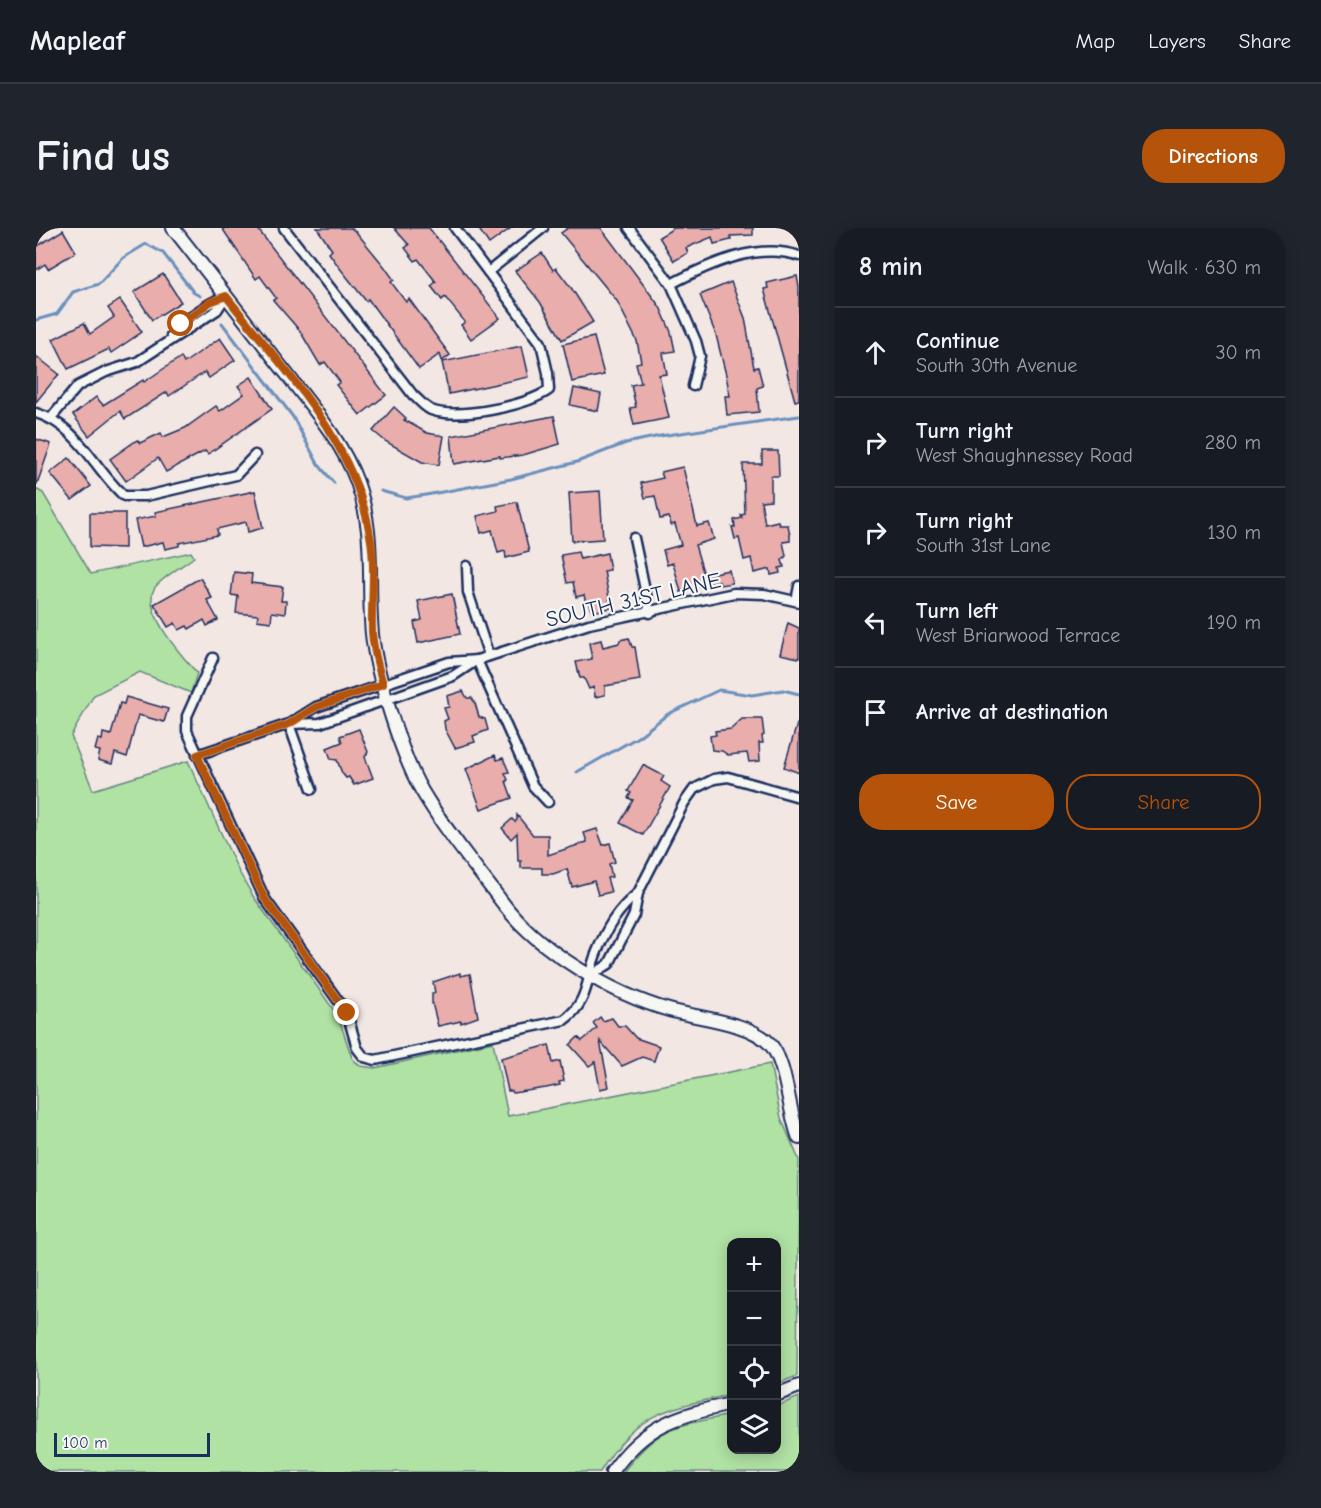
<!DOCTYPE html>
<html lang="en">
<head>
<meta charset="utf-8">
<style>
  body { margin:0; font-family:"Comic Neue",sans-serif; background:#20242c; color:#f1f3f6 }
  .controls { position:absolute; right:18px; bottom:18px; display:grid; overflow:hidden; border-radius:12px; box-shadow:0 3px 15px #0003 }
  .controls button { width:54px; height:54px; display:grid; place-items:center; padding:0; border:0; border-bottom:2px solid #363941; background:#171b24; color:#f1f3f6; font:30px sans-serif }
  .scale { position:absolute; left:18px; bottom:15px; width:156px; box-sizing:border-box; padding-left:6px; border:3px solid #1b2f5e; border-top:0; font-size:16px; line-height:21px; white-space:nowrap; color:#1b2f5e; -webkit-text-stroke:4px #f6f6f2; paint-order:stroke }
  .stop { position:absolute; width:18px; height:18px; margin:-14px; border:4px solid #b45309; border-radius:50%; background:#fff }
  .stop.end { background:#b45309; border-color:#fff; box-shadow:0 2px 6px #0008 }
  .list { margin:0; padding:0; list-style:none }
  h2 { display:flex; justify-content:space-between; align-items:center; height:78px; margin:0; padding:0 24px; font-size:26px }
  h2 small { font-size:20px; font-weight:400; color:#9ea1a6 }
  .list li { display:grid; grid-template-columns:39px 1fr auto; gap:18px; align-items:center; box-sizing:border-box; height:90px; padding:0 24px; border-top:2px solid #363941 }
  .list b { display:block; font-size:22px; white-space:nowrap }
  .list p { margin:0; font-size:20px; white-space:nowrap; color:#9ea1a6 }
  .list em { font-size:20px; font-style:normal; color:#9ea1a6 }
  .actions { display:flex; gap:12px; padding:18px 24px }
  .actions a { flex:1; padding:14px 0; border:2px solid #b45309; border-radius:24px; text-align:center; font-size:21px; color:#b45309 }
  .actions .main { background:#b45309; color:#fff }
  .icon { flex:none; width:33px; height:33px; fill:none; stroke:currentColor; stroke-width:2; stroke-linecap:round; stroke-linejoin:round }
  .map { position:relative; flex:none; width:763px; height:1244px; overflow:hidden; border-radius:24px }
  header { display:flex; align-items:center; gap:36px; box-sizing:border-box; height:84px; padding:0 30px; background:#171b24; border-bottom:2px solid #363941 }
  header strong { font-size:28px }
  nav { display:flex; gap:33px; margin-inline-start:auto; font-size:21px }
  .intro { display:flex; align-items:center; justify-content:space-between; box-sizing:border-box; height:144px; padding:0 36px }
  h1 { margin:0; font-size:42px }
  .button { padding:15px 27px; border-radius:24px; background:#b45309; color:#fff; font-size:21px; font-weight:700 }
  main { display:flex; gap:36px; padding:0 36px }
  aside { flex:1; background:#171b24; border-radius:24px; box-shadow:0 3px 15px #0003 }
  .map>svg:first-child { display:block }
</style>
</head>
<body>
<header>
<strong>Mapleaf</strong>
<nav><a>Map</a><a>Layers</a><a>Share</a></nav>
</header>
<div class="intro"><h1>Find us</h1><a class="button">Directions</a></div>
<main>
<div class="map">
<svg width="763" height="1244" viewBox="0 0 763 1244">
  <rect width="100%" height="100%" fill="#f3e7e4"/>
  <filter id="ink" filterUnits="userSpaceOnUse"><feTurbulence type="fractalNoise" baseFrequency=".0167" numOctaves="2"/><feDisplacementMap in="SourceGraphic" scale="12" xChannelSelector="R" yChannelSelector="G"/><feConvolveMatrix kernelMatrix="1 2 1 2 8 2 1 2 1" color-interpolation-filters="sRGB"/></filter>
  <g filter="url(#ink)">
    <g fill="#b0e2a3" stroke="#668880" stroke-width="1.5">
      <path d="M0,261L7,265L55,346L155,324L158,329C148,337 122,352 118,361C106,385 147,429 161,445L155,465L104,444L58,467L35,508L57,562L152,533L202,642L217,668L302,788L316,830L324,838L339,840L457,814L472,888L734,836L745,890L763,932L761,1148L741,1156L740,1014H696L695,1167C631,1180 600,1184 564,1244H0Z"/>
      <path d="M763,1169V1244H587C624,1197 639,1198 695,1187L696,1222H740L741,1178Z"/>
    </g>
    <g fill="none" stroke-linecap="round" stroke-linejoin="round">
      <g stroke="#6a90bd" stroke-width="3">
        <path d="M0,92L21,86L37,64L63,56L87,30L110,16L127,25L158,65L164,68"/>
        <path d="M186,95L257,189L282,236L298,255"/>
        <path d="M345,263L370,270L390,267L475,251L541,234L590,215L624,208L763,188"/>
        <path d="M541,544L602,509L632,486L683,462L716,467L747,462L763,466"/>
      </g>
    </g>
    <g fill="#e9adab" stroke="#1b2f5e" stroke-width="1.5">
      <path d="M186,0H221L350,167L324,187L300,157L304,154L289,134L284,137L264,103L237,72L240,70L224,48L220,51Z"/>
      <path d="M281,0H315L321,5L348,38L358,52L355,54L370,74L373,71L414,127L406,133L404,126L383,141L332,71L330,73L303,39L293,25L296,22Z"/>
      <path d="M358,0H393L464,90L435,111L425,97L429,94L409,69L406,72L395,58L400,54L382,31L379,33L369,20L373,17Z"/>
      <path d="M442,0H475L453,16Z"/>
      <path d="M532,0H565L624,79L635,104L639,123L627,125L631,146L623,147L633,190L598,197L594,180L600,179L595,157L605,155L600,135L605,134L601,113L581,73L525,5Z"/>
      <path d="M638,0H717V7L694,8L695,12L678,16L676,9L650,20L652,25L638,33L623,9Z"/>
      <path d="M27,2L40,24L12,41L9,36L0,42V19Z"/>
      <path d="M506,25L517,42L520,40L536,61L557,94L526,112L504,74L479,43Z"/>
      <path d="M127,46L145,74L116,92L98,64Z"/>
      <path d="M761,48L763,59V172L759,173L728,61L732,60L731,55Z"/>
      <path d="M695,54L709,90L718,140L722,139L727,158L721,160L723,184L691,187L689,168H694L690,147L680,107L664,67Z"/>
      <path d="M84,72L106,104L75,125L73,121L32,141L17,111L48,95L54,106L78,89L72,80Z"/>
      <path d="M558,109L568,147L536,154L527,116Z"/>
      <path d="M184,110L199,132L173,150L169,144L133,168L131,164L89,191L84,183L53,208L37,187L60,169L67,177L107,152L108,154L145,129L148,135Z"/>
      <path d="M486,118L493,149L413,166L406,134Z"/>
      <path d="M0,128L23,146L0,174Z"/>
      <path d="M215,149L236,181L172,226L169,223L130,244L122,230L90,253L74,231L101,212L104,215L125,205L127,209L149,200L180,178L184,183L208,166L202,158Z"/>
      <path d="M538,160L565,166L562,183L534,177Z"/>
      <path d="M358,179L370,190L368,192L391,205L408,208L403,237L386,234L349,213L337,203Z"/>
      <path d="M518,188L524,216L487,227L464,230V228L418,236L415,208Z"/>
      <path d="M0,211L15,216L1,256H0Z"/>
      <path d="M726,223H742L743,248H735V272L725,273L729,296L742,293L743,297H752L754,307V313L747,314L750,328L746,332L748,339L743,340L744,345L735,347L734,341L718,345L715,330L708,332L703,310L699,311L696,299H699L698,292L706,290L705,287L709,286L707,236H726Z"/>
      <path d="M33,230L55,258L36,272L14,245Z"/>
      <path d="M647,239L661,298L673,295L678,311L659,317L668,347L693,342L696,355L684,357L683,353L645,364L637,335L631,337L627,322L645,317L639,296L635,297L633,289L624,291L619,268L609,270L605,255L627,250L625,244Z"/>
      <path d="M219,263L227,300L212,304L210,294L181,301L182,307L143,315V318L129,321L127,314L105,319L99,292L120,288L119,284Z"/>
      <path d="M564,263L567,311L536,313L533,265Z"/>
      <path d="M481,274L493,324L470,330L469,323L462,325L456,302L445,305L441,288L462,283L461,278Z"/>
      <path d="M54,285H89V320L54,319Z"/>
      <path d="M542,324L544,331L571,325L574,342L568,343L575,380L556,384L554,375H550L548,367L540,369L537,354L531,355L525,327Z"/>
      <path d="M198,344L216,346L215,355L247,359L245,373H250L249,386L236,384L235,394L221,392L222,387L200,385L202,368L195,367Z"/>
      <path d="M164,350L176,370L171,372L182,392L171,398L168,392L153,401L151,398L143,402L139,395L132,399L118,376Z"/>
      <path d="M416,366L424,406L382,415L378,394L386,392L382,373Z"/>
      <path d="M752,395L763,400V430L744,426Z"/>
      <path d="M593,410L596,419H599L604,452L569,458V467L559,469L558,459L553,461L548,450H544L540,434L556,431L553,415L565,412L567,419L583,415L584,412Z"/>
      <path d="M427,463L431,470H436L439,475L443,489L449,491L452,502L437,508L439,514L419,520L409,501L408,493L412,491L408,480L413,479L411,468Z"/>
      <path d="M90,469L132,481L128,494L102,487L91,529L79,525L76,536L62,532L64,523L59,522L62,511L66,512L67,505L75,507L84,475L88,476Z"/>
      <path d="M706,491H726L728,507L726,508L727,515H723L724,533L713,534L711,525L692,527L686,523L676,522L674,508L680,507L679,503L695,501Z"/>
      <path d="M761,496L763,497V545L748,539Z"/>
      <path d="M323,501L332,524L329,529L337,550L318,557L313,549L310,550L306,545L301,532L295,531L291,520L306,514L304,508Z"/>
      <path d="M459,527L461,532L467,530L473,544L469,545L472,552L470,553L476,570L445,581L430,541Z"/>
      <path d="M607,537L628,548L625,553L634,559L607,607L584,595L597,572L592,570L595,565L592,563Z"/>
      <path d="M481,587L497,607H512V627L551,614L548,605L561,601L567,617L574,615L579,634L573,636L576,649L571,650L575,664L562,667L558,653L536,659L531,641L517,646H506V640H485V633H482L481,605L475,611L466,600L476,591L479,594L481,592Z"/>
      <path d="M424,745V748L434,746L442,789L425,795V793L402,798L396,775V765H399L397,754Z"/>
      <path d="M564,789L567,793L576,790L582,798H589L600,810L623,818L618,833L606,829L586,838L564,813L573,859L564,861L559,834L553,838L534,817L542,809L546,813L561,800L557,795Z"/>
      <path d="M513,817L517,835L524,833L528,853L523,854L524,857L510,860L477,865L476,863H472L465,830Z"/>
    </g>
    <g fill="none" stroke-linecap="round" stroke-linejoin="round">
      <g stroke="#1b2f5e" stroke-width="13">
        <g id="street">
          <path d="M248,0L377,167C383,172 388,179 395,182C422,192 490,178 513,162L512,145L505,115L419,0"/>
          <path d="M593,0L635,56L660,113L664,128L657,158"/>
          <path d="M452,44L507,0"/>
          <path d="M635,56C673,36 721,14 763,28"/>
          <path d="M135,108C150,90 168,77 190,68"/>
          <path d="M0,185C43,198 57,240 88,268H110L200,247L219,227"/>
          <path d="M15,190L42,158L70,144L101,134L181,82L190,68"/>
          <path d="M598,310L614,385"/>
          <path d="M431,338L432,364L453,428"/>
          <path d="M760,373L763,358"/>
          <path d="M177,430L151,488V503L229,671L311,785L321,820L328,829L339,832L528,792C553,774 550,751 560,726C570,701 581,682 602,665"/>
          <path d="M441,432L497,558L512,574"/>
          <path d="M253,496L284,495L417,448L441,432L553,396L698,365L728,366L763,374"/>
          <path d="M253,496L276,561"/>
          <path d="M161,527L253,496L280,479L413,434L441,432"/>
          <path d="M556,747L573,736L598,687L602,665L648,575L658,561L678,551L692,549L763,569"/>
        </g>
      </g>
      <g stroke="#1b2f5e" stroke-width="16">
        <g id="secondary">
          <path d="M137,0C175,48 212,97 250,145C276,179 306,213 321,254C340,307 331,352 336,406C340,446 366,529 386,563C409,602 439,638 466,674C501,722 576,766 633,782C661,790 713,794 733,815C751,833 752,883 763,910"/>
          <path d="M740,1167L763,1158"/>
          <path d="M576,1244C609,1197 641,1187 696,1176"/>
        </g>
      </g>
      <use href="#street" stroke="#f6f6f2" stroke-width="8"/>
      <use href="#secondary" stroke="#f6f6f2" stroke-width="12"/>
    </g>
  </g>
  <g fill="none" stroke-linecap="round" stroke-linejoin="round" filter="url(#ink)">
    <path stroke="#b45309" stroke-width="8" d="M145,96L174,74L190,68C247,141 319,212 334,307C340,338 335,371 336,403C337,421 342,439 347,456L280,479L253,496L161,527L229,671L311,785"/>
  </g>
  <g text-anchor="middle" stroke-width="4.5" stroke-linejoin="round" paint-order="stroke">
    <g font-size="22" fill="#1b2f5e" stroke="#f6f6f2">
      <text transform="translate(597 371) rotate(-13)" y="8">SOUTH 31ST LANE</text>
    </g>
  </g>
</svg>
<div class="controls">
<button>+</button>
<button>−</button>
<button><svg class="icon" aria-label="locate" viewBox="0 0 24 24"><circle cx="12" cy="12" r="6"/><path d="M12 2v4M12 18v4M2 12h4M18 12h4"/></svg></button>
<button><svg class="icon" aria-label="layers" viewBox="0 0 24 24"><path d="M12 4l9 5-9 5-9-5zM3 14l9 5 9-5"/></svg></button>
</div>
<div class="scale">100 m</div>
<div class="stop" style="left:145px;top:96px"></div>
<div class="stop end" style="left:311px;top:785px"></div>
</div>
<aside>
<h2>8 min<small>Walk · 630 m</small></h2>
<ul class="list">
<li><svg class="icon" aria-label="ahead" viewBox="0 0 24 24"><path d="M12 20V5M6 11l6-6 6 6"/></svg><div><b>Continue</b><p>South 30th Avenue</p></div><em>30 m</em></li>
<li><svg class="icon" aria-label="right" viewBox="0 0 24 24"><path d="M7 20v-9h11M14 6l5 5-5 5"/></svg><div><b>Turn right</b><p>West Shaughnessey Road</p></div><em>280 m</em></li>
<li><svg class="icon" aria-label="right" viewBox="0 0 24 24"><path d="M7 20v-9h11M14 6l5 5-5 5"/></svg><div><b>Turn right</b><p>South 31st Lane</p></div><em>130 m</em></li>
<li><svg class="icon" aria-label="left" viewBox="0 0 24 24"><path d="M17 20v-9H6M10 6l-5 5 5 5"/></svg><div><b>Turn left</b><p>West Briarwood Terrace</p></div><em>190 m</em></li>
<li><svg class="icon" aria-label="arrive" viewBox="0 0 24 24"><path d="M6 21V4h12l-3 4 3 4H6"/></svg><div><b>Arrive at destination</b></div></li>
</ul>
<div class="actions"><a class="main">Save</a><a>Share</a></div>
</aside>
</main>
</body>
</html>
